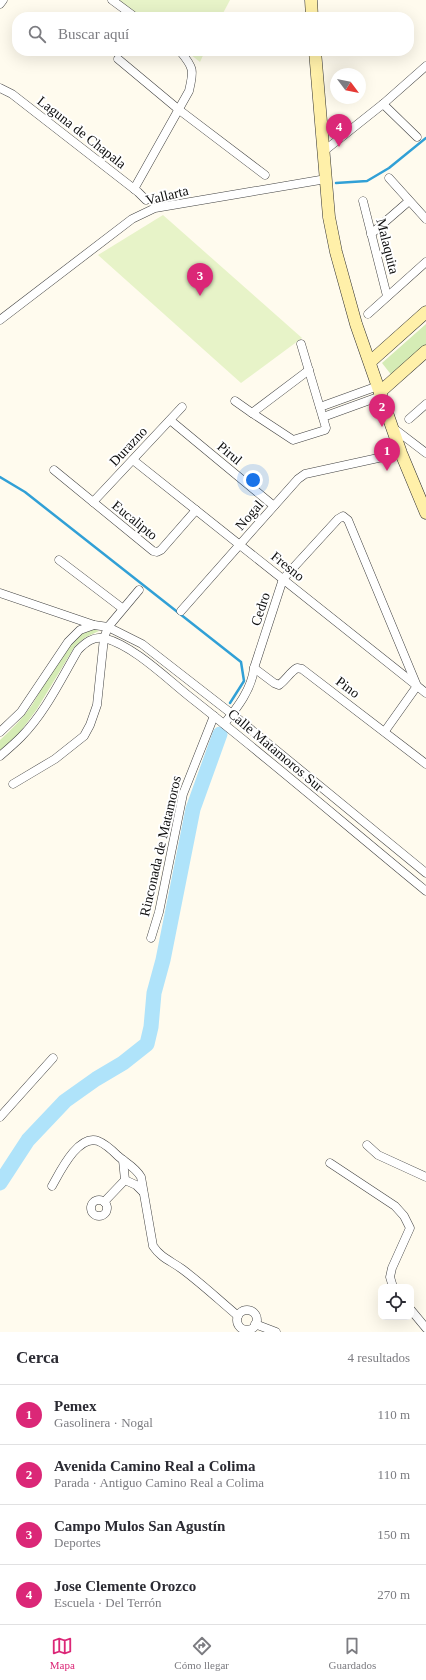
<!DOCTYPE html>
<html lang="es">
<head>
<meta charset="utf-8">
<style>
  body { margin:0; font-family:"Times New Roman",serif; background:#f7f7f7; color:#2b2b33 }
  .controls { position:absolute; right:12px; bottom:12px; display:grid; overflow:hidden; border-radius:8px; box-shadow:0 4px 16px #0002 }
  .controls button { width:36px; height:36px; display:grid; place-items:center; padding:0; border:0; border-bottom:1px solid #e1e1e2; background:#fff; color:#2b2b33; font:20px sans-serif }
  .compass { position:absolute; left:330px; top:68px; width:36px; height:36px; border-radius:50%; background:#fff; box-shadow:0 4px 16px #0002; rotate:122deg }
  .you { position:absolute; left:253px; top:480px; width:14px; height:14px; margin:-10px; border:3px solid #fff; border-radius:50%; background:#1a73e8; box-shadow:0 0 0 6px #1a73e833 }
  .badge { display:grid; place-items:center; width:26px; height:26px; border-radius:50%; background:#db2777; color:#fff; font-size:13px; font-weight:700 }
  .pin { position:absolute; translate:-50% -33px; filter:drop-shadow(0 1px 2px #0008) }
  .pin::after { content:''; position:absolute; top:21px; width:14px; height:12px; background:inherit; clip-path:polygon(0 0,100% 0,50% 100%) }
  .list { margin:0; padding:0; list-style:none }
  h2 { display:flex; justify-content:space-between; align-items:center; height:52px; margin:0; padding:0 16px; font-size:17px }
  h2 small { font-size:13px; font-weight:400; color:#7c7c81 }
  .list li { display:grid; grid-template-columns:26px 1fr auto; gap:12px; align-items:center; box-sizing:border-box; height:60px; padding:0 16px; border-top:1px solid #e1e1e2 }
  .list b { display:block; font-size:15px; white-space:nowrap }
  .list p { margin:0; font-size:13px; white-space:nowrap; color:#7c7c81 }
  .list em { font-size:13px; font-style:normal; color:#7c7c81 }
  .icon { flex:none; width:22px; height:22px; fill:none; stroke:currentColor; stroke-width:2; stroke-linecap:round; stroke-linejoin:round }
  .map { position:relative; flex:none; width:426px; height:1332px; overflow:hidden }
  .search { position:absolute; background:#fff; box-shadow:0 4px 16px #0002; left:12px; right:12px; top:12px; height:44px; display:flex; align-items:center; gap:10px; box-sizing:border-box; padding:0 14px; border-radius:16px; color:#7c7c81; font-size:15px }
  .sheet { height:292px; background:#fff }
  nav { display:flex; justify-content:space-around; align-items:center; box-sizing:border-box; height:56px; border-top:1px solid #e1e1e2; background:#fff; font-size:11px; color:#7c7c81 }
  nav a { display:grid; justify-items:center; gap:2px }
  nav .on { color:#db2777 }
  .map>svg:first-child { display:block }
</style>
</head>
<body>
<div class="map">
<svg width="426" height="1332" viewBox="0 0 426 1332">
  <rect width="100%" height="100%" fill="#fffbee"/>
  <g fill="#d5ecb5">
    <path d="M426,324V347L393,377L382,363Z"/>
    <path d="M91,628L99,631L86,637L75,646L37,709L18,735L0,751V740C12,729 23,718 32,705C49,679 61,641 91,628Z"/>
  </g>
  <g fill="#e7f3c8">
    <path d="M118,0H230L221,17H141Z"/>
    <path d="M186,51H205L200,62Z"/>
    <path d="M163,215L302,338L241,383L98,255Z"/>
  </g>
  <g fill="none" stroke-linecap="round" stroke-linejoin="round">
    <g stroke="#31a0d6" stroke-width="2.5">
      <path d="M336,183L367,181L389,168L426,138"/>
      <path d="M0,477L25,492L241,662L244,681L230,703"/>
      <path d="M220,734V729"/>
    </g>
    <path stroke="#afe3fa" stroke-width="15" d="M0,1183L28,1140L65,1101L96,1079L123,1063L147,1044L151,1027L154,993L163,960L193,809L220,734"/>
    <g stroke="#414141" stroke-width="9">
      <g id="street">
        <path d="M112,0L135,17"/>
        <path d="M0,4L3,0"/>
        <path d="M118,59L178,109L265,175"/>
        <path d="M0,88L12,94L138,192L146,200"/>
        <path d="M383,104L417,137"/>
        <path d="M324,151L383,104L426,66"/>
        <path d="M389,178L426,219"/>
        <path d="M134,189L189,91C194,70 194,68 180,51"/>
        <path d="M363,201L387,296"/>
        <path d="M371,234L409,201"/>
        <path d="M368,314L426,262"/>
        <path d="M0,320L132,219L155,208L326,179"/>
        <path d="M235,401L252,413L309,370"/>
        <path d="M320,407L378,386"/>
        <path d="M252,413L293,440L325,430L326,428L301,344"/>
        <path d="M323,417L381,396"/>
        <path d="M409,419L426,404"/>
        <path d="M170,420L274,506"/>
        <path d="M392,427L426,453"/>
        <path d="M133,460L426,693"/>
        <path d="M54,470L153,551L157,552L161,550L196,510"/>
        <path d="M93,502L182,407"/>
        <path d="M59,560L122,608"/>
        <path d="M0,593L94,625L108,627L142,644L232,714L426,873"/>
        <path d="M181,611L274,506L298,479L305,474L401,453"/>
        <path d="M254,668L274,683L279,685C286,680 290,672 297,668L302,669L426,764"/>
        <path d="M224,724C237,708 252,689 254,668L283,579L338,519L343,516L348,520L417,686L385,731"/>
        <path d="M0,732L21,712L68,642L80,630L94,625"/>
        <path d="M0,756C7,750 14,744 21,737C45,713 61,679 78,650C85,643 93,636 104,638C134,646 166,678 190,697C270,760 348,827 426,891"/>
        <path d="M13,784L55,759L84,736L90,725L97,705L104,638L108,627L139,590"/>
        <path d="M151,938L159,912L183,794L214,716"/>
        <path d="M0,1117L53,1058"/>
        <path d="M367,1145L378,1155L426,1177"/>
        <path d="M123,1160L125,1180L136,1185L143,1192"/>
        <path d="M330,1163L395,1206L404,1216L410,1228L392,1268L390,1277L393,1287"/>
        <path d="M52,1186C60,1172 78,1134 98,1141C106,1144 112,1150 118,1156C126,1163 135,1167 141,1177L153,1246C161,1258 171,1261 182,1269C201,1283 219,1300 238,1316"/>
        <circle cx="99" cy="1208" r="8"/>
        <path d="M104,1202L125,1180"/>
        <path d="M411,1310L426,1328"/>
        <circle cx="247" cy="1320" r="10"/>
        <path d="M255,1324L276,1332"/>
      </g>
    </g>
    <g stroke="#303030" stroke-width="13">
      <g id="secondary">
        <path d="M311,0L312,17"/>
        <path d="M315,51L329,217L336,252L356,324L401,453L426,513"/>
        <path d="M370,362L426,312"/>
        <path d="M380,392L426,351"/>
      </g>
    </g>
    <use href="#street" stroke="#fff" stroke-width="8"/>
    <use href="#secondary" stroke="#fff0a9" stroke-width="12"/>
  </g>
  <g text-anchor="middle" stroke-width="4" stroke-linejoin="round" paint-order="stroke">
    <g font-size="14" fill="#0e0e0e" stroke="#fff">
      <text transform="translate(82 132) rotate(38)" y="5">Laguna de Chapala</text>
      <text transform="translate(167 195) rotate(-14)" y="5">Vallarta</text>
      <text transform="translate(388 246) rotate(76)" y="5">Malaquita</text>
      <text transform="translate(128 446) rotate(-47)" y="5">Durazno</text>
      <text transform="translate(230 453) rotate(40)" y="5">Pirul</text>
      <text transform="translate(249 515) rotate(-49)" y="5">Nogal</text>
      <text transform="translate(135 520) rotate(39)" y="5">Eucalipto</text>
      <text transform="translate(288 566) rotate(39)" y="5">Fresno</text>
      <text transform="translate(260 609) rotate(-72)" y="5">Cedro</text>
      <text transform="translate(348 687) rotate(37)" y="5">Pino</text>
      <text transform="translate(276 750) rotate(40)" y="5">Calle Matamoros Sur</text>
      <text transform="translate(160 846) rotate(-77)" y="5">Rinconada de Matamoros</text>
    </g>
  </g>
</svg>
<div class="controls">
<button><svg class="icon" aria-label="locate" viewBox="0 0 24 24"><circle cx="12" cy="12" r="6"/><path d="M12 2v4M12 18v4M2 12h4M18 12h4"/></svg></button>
</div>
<svg class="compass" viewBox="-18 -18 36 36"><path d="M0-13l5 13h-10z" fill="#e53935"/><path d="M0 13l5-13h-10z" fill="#7c7c81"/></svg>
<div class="you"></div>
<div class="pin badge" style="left:387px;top:471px">1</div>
<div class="pin badge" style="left:382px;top:427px">2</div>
<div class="pin badge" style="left:200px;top:296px">3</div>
<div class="pin badge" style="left:339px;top:147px">4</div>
<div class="search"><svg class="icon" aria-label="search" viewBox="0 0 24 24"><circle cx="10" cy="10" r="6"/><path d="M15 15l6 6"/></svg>Buscar aquí</div>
</div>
<section class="sheet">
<h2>Cerca<small>4 resultados</small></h2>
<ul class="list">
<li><span class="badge">1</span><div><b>Pemex</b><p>Gasolinera · Nogal</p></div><em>110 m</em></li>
<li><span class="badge">2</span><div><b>Avenida Camino Real a Colima</b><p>Parada · Antiguo Camino Real a Colima</p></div><em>110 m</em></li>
<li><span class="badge">3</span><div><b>Campo Mulos San Agustín</b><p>Deportes</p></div><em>150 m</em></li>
<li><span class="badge">4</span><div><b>Jose Clemente Orozco</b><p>Escuela · Del Terrón</p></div><em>270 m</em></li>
</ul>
</section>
<nav>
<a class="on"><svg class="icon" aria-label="map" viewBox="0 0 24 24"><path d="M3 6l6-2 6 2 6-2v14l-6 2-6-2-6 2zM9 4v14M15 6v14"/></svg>Mapa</a>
<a><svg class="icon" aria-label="directions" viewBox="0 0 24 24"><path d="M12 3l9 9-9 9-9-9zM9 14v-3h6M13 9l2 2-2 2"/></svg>Cómo llegar</a>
<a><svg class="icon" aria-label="saved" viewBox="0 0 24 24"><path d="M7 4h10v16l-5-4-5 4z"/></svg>Guardados</a>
</nav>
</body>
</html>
